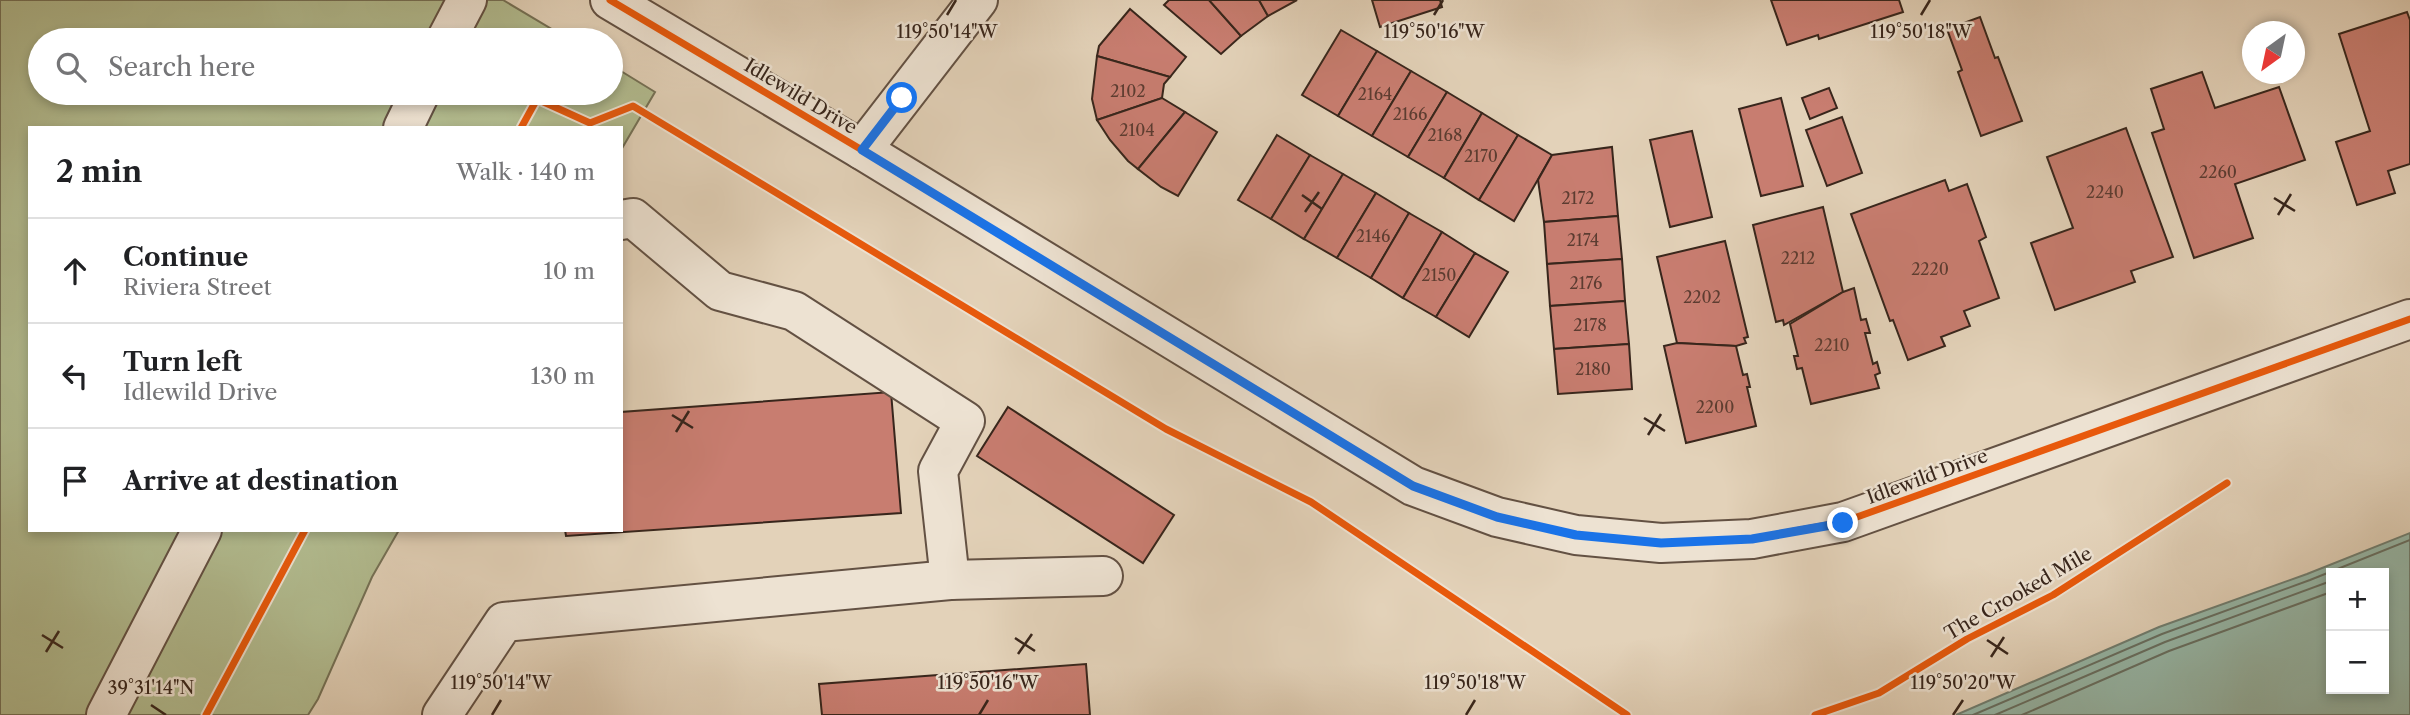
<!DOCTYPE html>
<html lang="en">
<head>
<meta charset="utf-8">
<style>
  body { margin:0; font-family:"Libre Caslon Text",serif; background:#f2f2f2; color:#202124 }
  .controls { position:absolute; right:21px; bottom:21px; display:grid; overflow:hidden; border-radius:0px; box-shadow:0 4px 10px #0003 }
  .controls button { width:63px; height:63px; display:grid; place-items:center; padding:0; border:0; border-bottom:2px solid #e0e0e0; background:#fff; color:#202124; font:35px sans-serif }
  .compass { position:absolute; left:2242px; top:21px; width:63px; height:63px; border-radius:50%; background:#fff; box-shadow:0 4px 10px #0003; rotate:213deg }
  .stop { position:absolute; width:21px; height:21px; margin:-16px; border:5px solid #1a73e8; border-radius:50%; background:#fff }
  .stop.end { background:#1a73e8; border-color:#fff; box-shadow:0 2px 7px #0008 }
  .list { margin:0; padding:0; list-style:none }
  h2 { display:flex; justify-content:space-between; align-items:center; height:91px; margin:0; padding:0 28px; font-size:30px }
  h2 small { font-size:23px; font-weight:400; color:#757577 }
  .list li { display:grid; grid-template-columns:46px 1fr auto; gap:21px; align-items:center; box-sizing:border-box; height:105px; padding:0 28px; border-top:2px solid #e0e0e0 }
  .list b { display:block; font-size:26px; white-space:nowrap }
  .list p { margin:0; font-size:23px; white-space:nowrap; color:#757577 }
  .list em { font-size:23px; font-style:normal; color:#757577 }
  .icon { flex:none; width:38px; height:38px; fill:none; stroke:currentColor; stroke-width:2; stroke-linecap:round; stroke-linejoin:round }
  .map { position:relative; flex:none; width:2410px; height:715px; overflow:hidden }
  .search { position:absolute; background:#fff; box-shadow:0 4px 10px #0003; left:28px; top:28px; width:595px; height:77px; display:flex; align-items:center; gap:18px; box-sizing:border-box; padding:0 24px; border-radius:38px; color:#757577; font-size:26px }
  .panel { position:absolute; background:#fff; box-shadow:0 4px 10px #0003; left:28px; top:126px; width:595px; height:406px; border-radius:0px }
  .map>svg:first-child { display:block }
</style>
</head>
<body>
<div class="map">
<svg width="2410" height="715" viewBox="0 0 2410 715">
  <rect width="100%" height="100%" fill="#e3d2b9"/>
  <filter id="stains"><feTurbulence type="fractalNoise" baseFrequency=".00286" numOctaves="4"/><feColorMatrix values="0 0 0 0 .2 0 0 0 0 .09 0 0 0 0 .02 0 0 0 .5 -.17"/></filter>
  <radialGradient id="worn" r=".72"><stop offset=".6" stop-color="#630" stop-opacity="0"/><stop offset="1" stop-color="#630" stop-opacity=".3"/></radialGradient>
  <path fill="#b2bc90" stroke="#757156" stroke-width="2" d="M0,0H503L570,40H40V93H611V65L655,92L621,150V128H30V530H399L372,577L318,699L308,715H0Z"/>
  <path fill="#96b8a9" stroke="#707e71" stroke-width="2" fill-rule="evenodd" d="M2410,533V715H1956L2159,627L2307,574ZM2331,573H2384V689H2331Z"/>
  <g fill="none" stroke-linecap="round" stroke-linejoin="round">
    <g stroke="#676f62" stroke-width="2">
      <path d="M1973,715L2162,634L2310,580L2410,540"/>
      <path d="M1995,715L2165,642L2331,581"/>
      <path d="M2022,715L2169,651L2331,592"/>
    </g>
  </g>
  <g fill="#c87d70" stroke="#38261c" stroke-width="2">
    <path d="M1169,0H1209L1241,36L1221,54L1164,5Z"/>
    <path d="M1209,0H1259L1268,16L1241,36Z"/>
    <path d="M1259,0H1297L1268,16Z"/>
    <path d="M1372,0H1440L1442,7L1380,27Z"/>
    <path d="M1771,0H1899L1903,12L1819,39L1818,35L1787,45Z"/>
    <path d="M1130,9L1186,57L1170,77L1097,56L1099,46Z"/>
    <path d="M2407,12L2410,20V164L2388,171L2395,193L2357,205L2336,142L2370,131L2339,34Z"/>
    <path d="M1980,17L1995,58L1998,57L2022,121L1981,136L1958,72L1962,70L1947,29Z"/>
    <path d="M1341,30L1377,51L1338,116L1302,95Z"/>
    <path d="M1377,51L1411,71L1372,136L1338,116Z"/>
    <path d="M1097,56L1170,77L1164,84L1162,98L1097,120L1092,99Z"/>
    <path d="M1411,71L1447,92L1408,157L1372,136Z"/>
    <path d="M2202,72L2215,108L2279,87L2305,160L2235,184L2253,238L2194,258L2152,133L2164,129L2151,89Z"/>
    <path d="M1829,88L1837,108L1810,119L1802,98Z"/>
    <path d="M1447,92L1482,113L1444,178L1408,157Z"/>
    <path d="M1162,98L1185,112L1138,169L1128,161L1110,140L1097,120Z"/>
    <path d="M1781,98L1803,186L1761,196L1739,109Z"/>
    <path d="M1185,112L1217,132L1178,196L1161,187L1138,169Z"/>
    <path d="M1482,113L1518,135L1479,200L1444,178Z"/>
    <path d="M1842,117L1862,173L1827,186L1806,130Z"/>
    <path d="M2126,128L2173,257L2131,271L2135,282L2055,310L2031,243L2073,228L2047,157Z"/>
    <path d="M1692,131L1712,217L1670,227L1650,140Z"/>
    <path d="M1277,135L1310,155L1271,219L1238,200Z"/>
    <path d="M1518,135L1552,155L1514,221L1479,200Z"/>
    <path d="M1612,147L1618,216L1544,222L1538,180L1552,155Z"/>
    <path d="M1310,155L1343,174L1304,239L1271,219Z"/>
    <path d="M1343,174L1376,193L1337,258L1304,239Z"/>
    <path d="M1945,180L1949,191L1967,184L1986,237L1979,241L1999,298L1964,311L1970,326L1941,337L1945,346L1908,360L1893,320L1890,321L1851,214Z"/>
    <path d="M1376,193L1409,213L1371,278L1337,258Z"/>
    <path d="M1823,207L1843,292L1784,325L1783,320L1776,322L1753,225Z"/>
    <path d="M1409,213L1442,232L1403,298L1371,278Z"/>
    <path d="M1618,216L1622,259L1547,264L1544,222Z"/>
    <path d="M1442,232L1475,253L1436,317L1403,298Z"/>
    <path d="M1725,241L1748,337L1744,338L1746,343L1736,346L1677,343L1657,257Z"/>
    <path d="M1475,253L1508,272L1469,337L1436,317Z"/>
    <path d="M1622,259L1625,301L1550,306L1547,264Z"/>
    <path d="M1854,288L1861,320L1866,319L1870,333H1865L1873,364L1877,362L1880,373L1875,375L1879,388L1811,404L1802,368L1797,369L1794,356H1798L1790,324L1843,292Z"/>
    <path d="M1625,301L1629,344L1554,349L1550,306Z"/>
    <path d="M1677,343L1736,346L1743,375L1747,374L1750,387H1747L1756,426L1686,443L1664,346Z"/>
    <path d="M1629,344L1632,389L1558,394L1554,349Z"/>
    <path d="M891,392L901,513L566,536L565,530H621V412Z"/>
    <path d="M1008,407L1174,515L1143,563L977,456Z"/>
    <path d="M1086,664L1090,715H822L819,684Z"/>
  </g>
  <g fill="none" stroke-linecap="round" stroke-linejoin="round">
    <g stroke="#635143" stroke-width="42">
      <g id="minor">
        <path d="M610,0L862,150L1413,486L1497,517L1576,535L1661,543L1752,539L1843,522L2410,319"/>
        <path d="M446,40L467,0"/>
        <path d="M403,128L420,93"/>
        <path d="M862,150L978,0"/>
        <path d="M621,220L633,218L720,291L794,311L965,421L938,471L950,580"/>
        <path d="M106,715L202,530"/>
        <path d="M442,715L504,622L950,580L1103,576"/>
      </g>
    </g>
    <g stroke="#38261c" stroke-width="4.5" stroke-dasharray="2 3.5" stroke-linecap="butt">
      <path d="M521,128L537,99L590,123L633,106L1166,429L1311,502L1627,715"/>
      <path d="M206,715L305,530"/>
      <path d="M1815,715L1879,693L1967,639L2053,595L2227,483"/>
    </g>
    <use href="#minor" stroke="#ede2d2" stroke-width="38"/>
    <g stroke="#ede2d2" stroke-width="11">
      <g id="cycleway">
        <path d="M610,0L862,150L1413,486L1497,517L1576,535L1661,543L1752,539L1843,522L2410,319"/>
        <path d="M521,128L537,99L590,123L633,106L1166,429L1311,502L1627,715"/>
        <path d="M206,715L305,530"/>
        <path d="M1815,715L1879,693L1967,639L2053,595L2227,483"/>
      </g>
    </g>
    <use href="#cycleway" stroke="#e8590c" stroke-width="7"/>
  </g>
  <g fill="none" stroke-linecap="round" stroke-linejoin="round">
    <path stroke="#1a73e8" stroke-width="9" d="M902,98L862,150L1413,486L1497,517L1576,535L1661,543L1752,539L1843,523"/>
  </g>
  <path fill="none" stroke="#38261c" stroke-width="2.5" d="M947,15L956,0M1434,15L1443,0M1921,15L1930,0M1302,195L1322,209M2274,198L2295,211M1305,212L1319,192M2278,215L2291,194M672,415L693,428M1644,418L1665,431M676,432L689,411M1648,435L1661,414M42,635L63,648M1015,638L1035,651M1987,640L2008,654M46,652L59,631M1018,654L1032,634M1991,657L2004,637M151,705L166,715M492,715L501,700M979,715L988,700M1466,715L1475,700M1953,715L1963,700"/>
  <g text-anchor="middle" stroke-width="5" stroke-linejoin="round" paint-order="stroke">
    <g font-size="16" fill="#5c3c31">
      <text x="1128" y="97">2102</text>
      <text x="1375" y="100">2164</text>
      <text x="1410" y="120">2166</text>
      <text x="1137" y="136">2104</text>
      <text x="1445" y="141">2168</text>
      <text x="1481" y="162">2170</text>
      <text x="2218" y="178">2260</text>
      <text x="2105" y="198">2240</text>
      <text x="1578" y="204">2172</text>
      <text x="1373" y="242">2146</text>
      <text x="1583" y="246">2174</text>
      <text x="1798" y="264">2212</text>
      <text x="1930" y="275">2220</text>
      <text x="1439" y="281">2150</text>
      <text x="1586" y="289">2176</text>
      <text x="1702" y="303">2202</text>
      <text x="1590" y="331">2178</text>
      <text x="1832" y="351">2210</text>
      <text x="1593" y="375">2180</text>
      <text x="1715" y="413">2200</text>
    </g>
    <g font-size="19" fill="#38261c" stroke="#ede2d2">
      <text transform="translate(801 96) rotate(31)" y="7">Idlewild Drive</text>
      <text transform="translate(1927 476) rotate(-20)" y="7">Idlewild Drive</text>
      <text transform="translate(2018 593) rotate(-30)" y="7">The Crooked Mile</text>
    </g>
  </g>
  <g font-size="18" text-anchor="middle" fill="#38261c" stroke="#ede2d2" stroke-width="5" stroke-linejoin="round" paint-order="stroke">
    <text x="947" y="38">119°50'14"W</text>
    <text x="1434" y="38">119°50'16"W</text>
    <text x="1921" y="38">119°50'18"W</text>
    <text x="501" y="689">119°50'14"W</text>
    <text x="988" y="689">119°50'16"W</text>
    <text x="1475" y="689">119°50'18"W</text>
    <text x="1963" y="689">119°50'20"W</text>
    <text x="151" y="694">39°31'14"N</text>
  </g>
  <rect width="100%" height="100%" filter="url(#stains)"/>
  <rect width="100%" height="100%" fill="url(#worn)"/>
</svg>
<div class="controls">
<button>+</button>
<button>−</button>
</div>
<svg class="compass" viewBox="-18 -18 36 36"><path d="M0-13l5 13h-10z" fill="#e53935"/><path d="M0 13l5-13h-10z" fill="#757577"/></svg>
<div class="stop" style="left:902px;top:98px"></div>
<div class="stop end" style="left:1843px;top:523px"></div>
<div class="search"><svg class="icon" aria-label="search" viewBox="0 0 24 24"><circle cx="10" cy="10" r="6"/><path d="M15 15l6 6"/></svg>Search here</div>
<section class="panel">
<h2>2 min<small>Walk · 140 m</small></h2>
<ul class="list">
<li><svg class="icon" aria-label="ahead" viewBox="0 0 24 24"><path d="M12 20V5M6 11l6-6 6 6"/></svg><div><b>Continue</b><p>Riviera Street</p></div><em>10 m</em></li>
<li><svg class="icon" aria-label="left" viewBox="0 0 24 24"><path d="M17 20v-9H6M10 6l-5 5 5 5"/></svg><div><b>Turn left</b><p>Idlewild Drive</p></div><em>130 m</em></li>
<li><svg class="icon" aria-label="arrive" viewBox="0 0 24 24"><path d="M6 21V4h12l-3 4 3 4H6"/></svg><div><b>Arrive at destination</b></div></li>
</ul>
</section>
</div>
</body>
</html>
